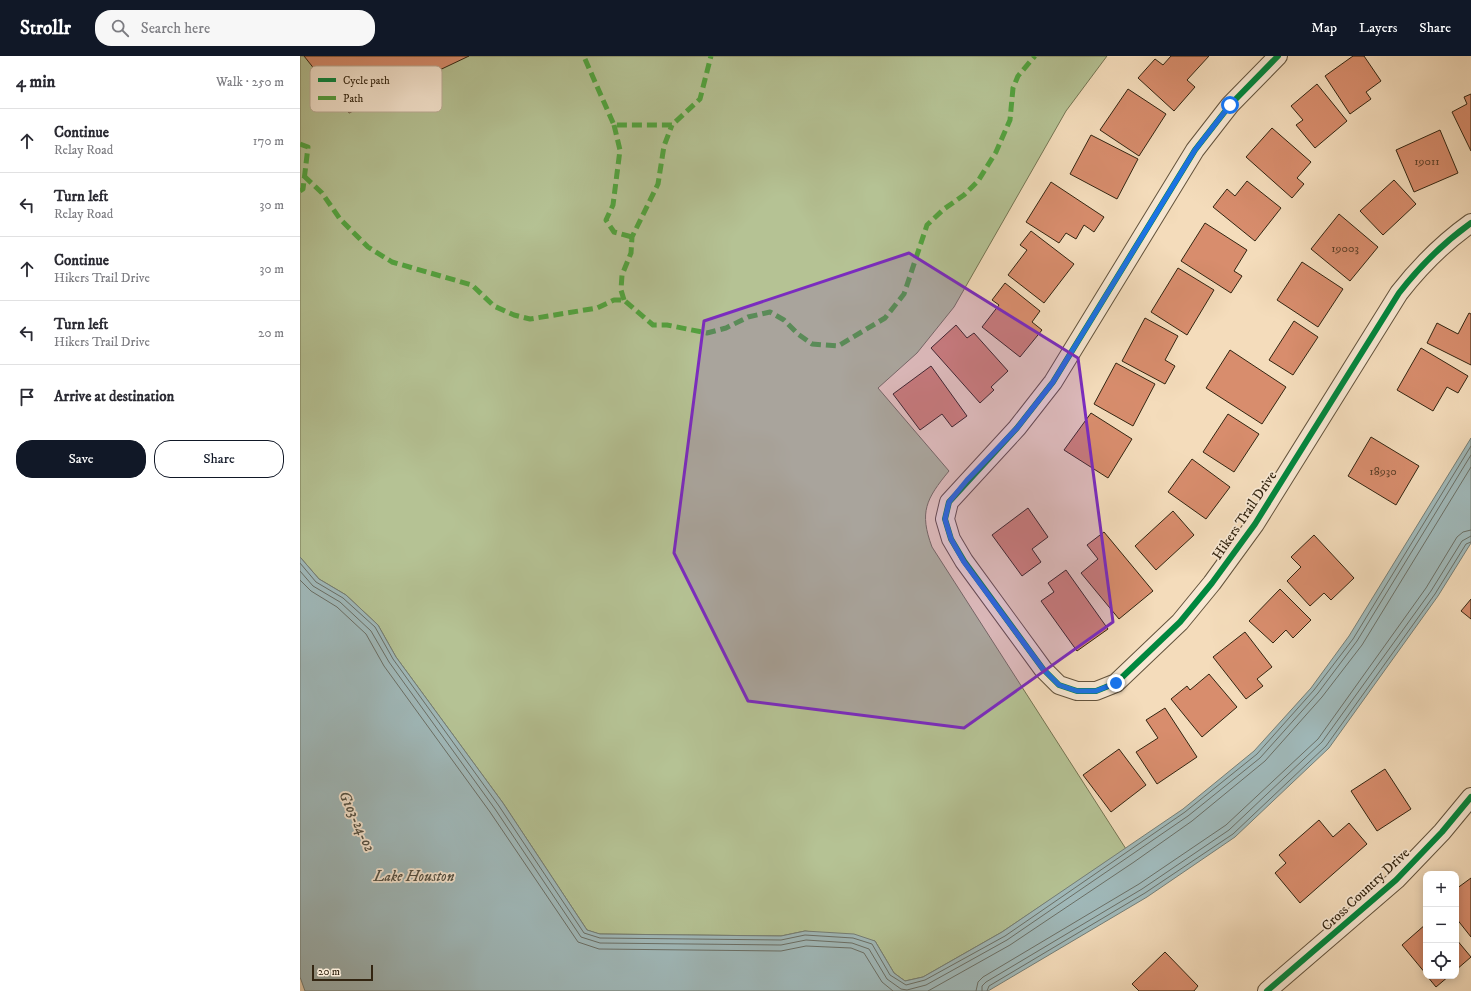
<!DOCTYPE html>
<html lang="en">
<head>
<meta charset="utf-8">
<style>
  body { margin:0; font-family:"IM FELL DW Pica",serif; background:#f7f7f7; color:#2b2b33 }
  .controls { position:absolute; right:12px; bottom:12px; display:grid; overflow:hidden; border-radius:8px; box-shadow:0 2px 10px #0003 }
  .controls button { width:36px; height:36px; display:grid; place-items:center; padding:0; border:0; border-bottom:1px solid #e1e1e2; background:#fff; color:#2b2b33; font:20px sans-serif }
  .scale { position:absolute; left:12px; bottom:10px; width:61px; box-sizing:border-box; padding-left:4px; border:2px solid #332511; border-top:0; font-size:11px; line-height:14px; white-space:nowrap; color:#332511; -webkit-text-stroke:3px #f8e8d3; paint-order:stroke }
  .stop { position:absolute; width:12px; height:12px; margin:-9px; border:3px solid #1a73e8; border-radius:50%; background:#fff }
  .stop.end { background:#1a73e8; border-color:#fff; box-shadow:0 1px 4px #0008 }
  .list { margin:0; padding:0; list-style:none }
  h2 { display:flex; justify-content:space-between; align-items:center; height:52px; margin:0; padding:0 16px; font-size:17px }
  h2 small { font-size:13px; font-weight:400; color:#7c7c81 }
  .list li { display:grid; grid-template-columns:26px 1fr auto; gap:12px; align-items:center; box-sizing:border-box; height:64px; padding:0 16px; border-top:1px solid #e1e1e2 }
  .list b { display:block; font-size:15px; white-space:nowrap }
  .list p { margin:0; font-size:13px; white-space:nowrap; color:#7c7c81 }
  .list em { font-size:13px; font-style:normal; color:#7c7c81 }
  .actions { display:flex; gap:8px; padding:12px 16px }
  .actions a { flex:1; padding:9px 0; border:1px solid #111827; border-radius:16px; text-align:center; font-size:14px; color:#111827 }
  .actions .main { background:#111827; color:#fff }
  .icon { flex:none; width:22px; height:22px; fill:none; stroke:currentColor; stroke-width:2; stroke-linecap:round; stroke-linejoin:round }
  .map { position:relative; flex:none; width:1171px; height:935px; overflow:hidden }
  header { display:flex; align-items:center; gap:24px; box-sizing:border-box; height:56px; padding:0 20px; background:#111827; color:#fff }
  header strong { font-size:19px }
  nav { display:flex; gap:22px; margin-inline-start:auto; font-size:14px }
  .search { width:280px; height:36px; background:#f7f7f7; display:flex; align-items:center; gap:10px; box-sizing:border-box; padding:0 14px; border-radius:16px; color:#7c7c81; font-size:15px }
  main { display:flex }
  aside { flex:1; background:#fff }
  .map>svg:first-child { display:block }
</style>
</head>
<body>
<header>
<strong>Strollr</strong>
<div class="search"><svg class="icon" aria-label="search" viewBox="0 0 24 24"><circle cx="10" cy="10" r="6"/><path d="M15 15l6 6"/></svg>Search here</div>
<nav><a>Map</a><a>Layers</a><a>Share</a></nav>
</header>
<main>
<aside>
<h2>4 min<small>Walk · 250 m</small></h2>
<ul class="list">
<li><svg class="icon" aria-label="ahead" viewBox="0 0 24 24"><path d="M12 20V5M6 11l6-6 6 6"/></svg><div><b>Continue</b><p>Relay Road</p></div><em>170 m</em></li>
<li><svg class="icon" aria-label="left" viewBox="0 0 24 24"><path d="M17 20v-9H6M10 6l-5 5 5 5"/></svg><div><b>Turn left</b><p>Relay Road</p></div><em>30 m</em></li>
<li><svg class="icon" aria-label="ahead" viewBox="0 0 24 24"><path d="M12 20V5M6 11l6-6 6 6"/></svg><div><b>Continue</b><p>Hikers Trail Drive</p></div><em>30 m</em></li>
<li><svg class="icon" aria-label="left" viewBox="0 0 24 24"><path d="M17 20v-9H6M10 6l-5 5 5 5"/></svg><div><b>Turn left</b><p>Hikers Trail Drive</p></div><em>20 m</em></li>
<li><svg class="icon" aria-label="arrive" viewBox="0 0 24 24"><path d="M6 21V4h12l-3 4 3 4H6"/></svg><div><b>Arrive at destination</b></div></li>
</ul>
<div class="actions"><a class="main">Save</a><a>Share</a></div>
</aside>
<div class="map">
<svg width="1171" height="935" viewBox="0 0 1171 935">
  <rect width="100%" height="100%" fill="#f4dcbb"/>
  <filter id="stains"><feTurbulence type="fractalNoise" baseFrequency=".005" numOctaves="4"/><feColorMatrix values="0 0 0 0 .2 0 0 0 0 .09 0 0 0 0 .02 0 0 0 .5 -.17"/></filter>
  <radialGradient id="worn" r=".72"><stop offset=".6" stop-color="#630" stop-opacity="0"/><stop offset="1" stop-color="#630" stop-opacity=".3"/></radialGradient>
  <path fill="#b5c294" stroke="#747452" d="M0,0H807L766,55L654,251L617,297L578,332L649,415C626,443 619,456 632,491L826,793L702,876L623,921L605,925L594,917L575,885L505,875L481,880L299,878L287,874L203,747L96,601L78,569L46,539L19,523L0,501Z"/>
  <path fill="#a0b9ba" stroke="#747e76" d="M1171,382V487L1138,540L1029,692L935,781L847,841L688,935H5L0,921V501L19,523L46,539L78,569L96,601L203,747L287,874L300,878L481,880L505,875L554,878L575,885L594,917L605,925L623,921L702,876L883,753L954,695L1011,632L1049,580Z"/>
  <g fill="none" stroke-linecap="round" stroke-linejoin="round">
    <g stroke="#6a6f66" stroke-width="1">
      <path d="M0,507L16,526L43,542L75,571L93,603L199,750L284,877L300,882L481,884L505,879L553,882L572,888L590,919L606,929L625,924L705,880L885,756L957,698L1014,634L1053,583L1171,390"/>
      <path d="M0,515L13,530L40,546L71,575L89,606L195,753L281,881L300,887L481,889L506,884L552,887L569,893L587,923L601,933L607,934L626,929L707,884L888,760L960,702L1018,637L1057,585L1171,399"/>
      <path d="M0,524L11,535L37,551L66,578L84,610L190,756L278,886L299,893L481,895L506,890L551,892L564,897L582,926L593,935"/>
      <path d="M628,935L710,889L834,806L892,765L965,705L1022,641L1062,589L1171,411"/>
      <path d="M676,935L678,926L683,921L839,828L926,769L1018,683L1126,532L1157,481L1163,476L1171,474"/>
      <path d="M682,935V930L686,926L842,833L929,774L1022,686L1131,535L1162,485L1171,480"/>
      <path d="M687,935L689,930L845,837L933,778L1026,690L1135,538L1166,488L1171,486"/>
    </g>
  </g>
  <g fill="#d88d6d" stroke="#332511">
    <path d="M4,0H169L49,57Z"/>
    <path d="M871,0H909L887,24L895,31L874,55L838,22L855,3L863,9Z"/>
    <path d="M1053,0H1064L1081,25L1066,36L1071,43L1050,58L1025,20Z"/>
    <path d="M1017,28L1047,65L1015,92L996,69L1003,64L991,50Z"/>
    <path d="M828,33L866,58L839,100L800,74Z"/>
    <path d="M1171,38V95L1152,56L1167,48L1164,41Z"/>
    <path d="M972,72L1011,106L997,122L1004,128L992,142L946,101Z"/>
    <path d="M1140,74L1158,117L1114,136L1096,94Z"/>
    <path d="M791,79L838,103L817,143L770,118Z"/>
    <path d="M1094,124L1116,148L1083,179L1060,155Z"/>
    <path d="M947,125L981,152L955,185L913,151L927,133L935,140Z"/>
    <path d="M751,126L804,161L794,176L784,169L776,183L766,177L759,187L726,166Z"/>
    <path d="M1039,158L1078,191L1050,225L1011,193Z"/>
    <path d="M905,167L947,194L934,215L942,220L931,237L881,205Z"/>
    <path d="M731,175L774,208L744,247L708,219L727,194L720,189Z"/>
    <path d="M1002,206L1043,233L1018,271L977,244Z"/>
    <path d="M878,212L914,234L887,279L851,256Z"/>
    <path d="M705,227L740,255L732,266L742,274L720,301L682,271L699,249L692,244Z"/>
    <path d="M1169,257L1171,258V309L1127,287L1137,267L1158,278Z"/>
    <path d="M845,262L878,280L865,304L875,310L865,328L822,305Z"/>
    <path d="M994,265L1018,281L993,319L969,304Z"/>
    <path d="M656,269L667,282L674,277L708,315L691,331L694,334L680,347L631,292Z"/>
    <path d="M1121,292L1168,320L1158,337L1147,331L1133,355L1097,334Z"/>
    <path d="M930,294L986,331L962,368L906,332Z"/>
    <path d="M816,307L855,328L833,370L794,348Z"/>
    <path d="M631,310L667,360L652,371L642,358L620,374L593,338Z"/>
    <path d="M791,357L832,383L808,422L764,394Z"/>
    <path d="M928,358L959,378L934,416L903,396Z"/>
    <path d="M1071,381L1119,410L1096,449L1048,420Z"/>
    <path d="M892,403L930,431L906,463L868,436Z"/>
    <path d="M728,452L748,481L732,493L741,506L722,520L692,479Z"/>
    <path d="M873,455L894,479L856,514L835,490Z"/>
    <path d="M804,476L853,535L819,563L781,517L798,503L787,489Z"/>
    <path d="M1014,479L1054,522L1031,544L1024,537L1010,550L987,525L1001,511L991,501Z"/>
    <path d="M766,514L808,573L777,595L741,545L754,536L748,527Z"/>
    <path d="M980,533L1011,564L993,582L986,574L973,587L949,565Z"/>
    <path d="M1171,543V563L1161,555Z"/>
    <path d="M945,576L972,611L957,623L963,630L946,643L913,601Z"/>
    <path d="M909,618L937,651L902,681L871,643L887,630L890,634Z"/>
    <path d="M865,652L897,701L857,728L836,696L858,682L846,664Z"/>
    <path d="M819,693L846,729L811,756L783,719Z"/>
    <path d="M1085,713L1111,753L1077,775L1051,735Z"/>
    <path d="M1019,764L1033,781L1049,767L1067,788L1000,847L975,817L986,807L979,799Z"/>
    <path d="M1171,822V881L1156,862V833Z"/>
    <path d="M1126,868V918L1102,889Z"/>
    <path d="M1156,883L1171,901L1156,914Z"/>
    <path d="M865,896L898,930L894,935H839L832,928Z"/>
    <path d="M1127,920H1149L1136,931Z"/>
  </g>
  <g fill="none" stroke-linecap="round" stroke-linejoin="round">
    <g stroke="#63533c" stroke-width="20">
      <g id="street">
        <path d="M978,0L930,49L895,94L753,326L717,372L649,446L645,463L651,483L664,505L743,613L759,629L777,635H796L816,627L880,566L912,527L955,468L1099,237C1120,210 1143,187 1171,167"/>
        <path d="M967,935L1096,824L1142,776L1171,741"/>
      </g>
    </g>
    <use href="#street" stroke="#f8e8d3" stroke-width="18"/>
    <g stroke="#52a33f" stroke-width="5" stroke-dasharray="10 5" stroke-linecap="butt">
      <path d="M285,3L314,69H372L400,43L411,0"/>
      <path d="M314,69L320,94L313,149L306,164L314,176L332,181"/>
      <path d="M0,88L8,91L3,133L0,135"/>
      <path d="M4,120L22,137L40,163L68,191L92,206L172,229L194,250L214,259L230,263L297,252L314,244H324L353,269H367L407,277L426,272L448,261L470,256L484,264L498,278L512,288L538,290L585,262L604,238L627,169L644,153L664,139L678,125L696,96L710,64L713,32L718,20L735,0"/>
      <path d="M324,244L321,234L322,219L331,197L332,181L358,128L364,90L372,69"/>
    </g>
    <g stroke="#f8e8d3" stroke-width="8">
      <g id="cycleway">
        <path d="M978,0L930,49L895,94L753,326L717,372L649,446L645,463L651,483L664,505L743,613L759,629L777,635H796L816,627L880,566L912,527L955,468L1099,237C1120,210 1143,187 1171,167"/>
        <path d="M967,935L1096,824L1142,776L1171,741"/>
      </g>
    </g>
    <use href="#cycleway" stroke="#00873e" stroke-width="6"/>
  </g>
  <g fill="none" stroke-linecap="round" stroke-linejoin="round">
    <path stroke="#1a73e8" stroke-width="5" d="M816,627L796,635H777L759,629L743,613L664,506L651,483L645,463L649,446L667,424L717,372L753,326L895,94L930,49"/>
  </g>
  <path fill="#7b2cbf" fill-opacity="0.2" stroke="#7b2cbf" stroke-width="3" stroke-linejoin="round" d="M609,197L778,302L813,566L664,672L448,645L374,497L404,265Z"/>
  <g text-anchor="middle" stroke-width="3.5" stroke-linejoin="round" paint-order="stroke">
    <g font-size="12" fill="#5c3f28">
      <text x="1127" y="109">19011</text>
      <text x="1045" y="196">19003</text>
      <text x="1083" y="419">18930</text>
    </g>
    <g font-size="14" fill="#332511" stroke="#f8e8d3">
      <text transform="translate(944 459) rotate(-56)" y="5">Hikers Trail Drive</text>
      <text transform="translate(1065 833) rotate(-43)" y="5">Cross Country Drive</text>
    </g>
    <g font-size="15" font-style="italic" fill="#545144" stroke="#f8e8d3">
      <text transform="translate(57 765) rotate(65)" y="5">G103-24-02</text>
      <text x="114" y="825">Lake Houston</text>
    </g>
  </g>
  <rect x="10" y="10" width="132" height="46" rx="6" fill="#f8e8d3" stroke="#bdae99" stroke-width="1"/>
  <rect x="18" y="22" width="18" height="4" fill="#00873e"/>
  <rect x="18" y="40" width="18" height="4" fill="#52a33f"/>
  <g font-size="11" fill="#332511">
    <text x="43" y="28">Cycle path</text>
    <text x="43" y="46">Path</text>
  </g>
  <rect width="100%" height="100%" filter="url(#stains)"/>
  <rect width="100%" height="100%" fill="url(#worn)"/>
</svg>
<div class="controls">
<button>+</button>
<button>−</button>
<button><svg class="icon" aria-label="locate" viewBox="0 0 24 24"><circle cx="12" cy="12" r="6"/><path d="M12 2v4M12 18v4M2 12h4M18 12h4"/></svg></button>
</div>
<div class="scale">20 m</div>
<div class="stop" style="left:930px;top:49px"></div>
<div class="stop end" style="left:816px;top:627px"></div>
</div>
</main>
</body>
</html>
